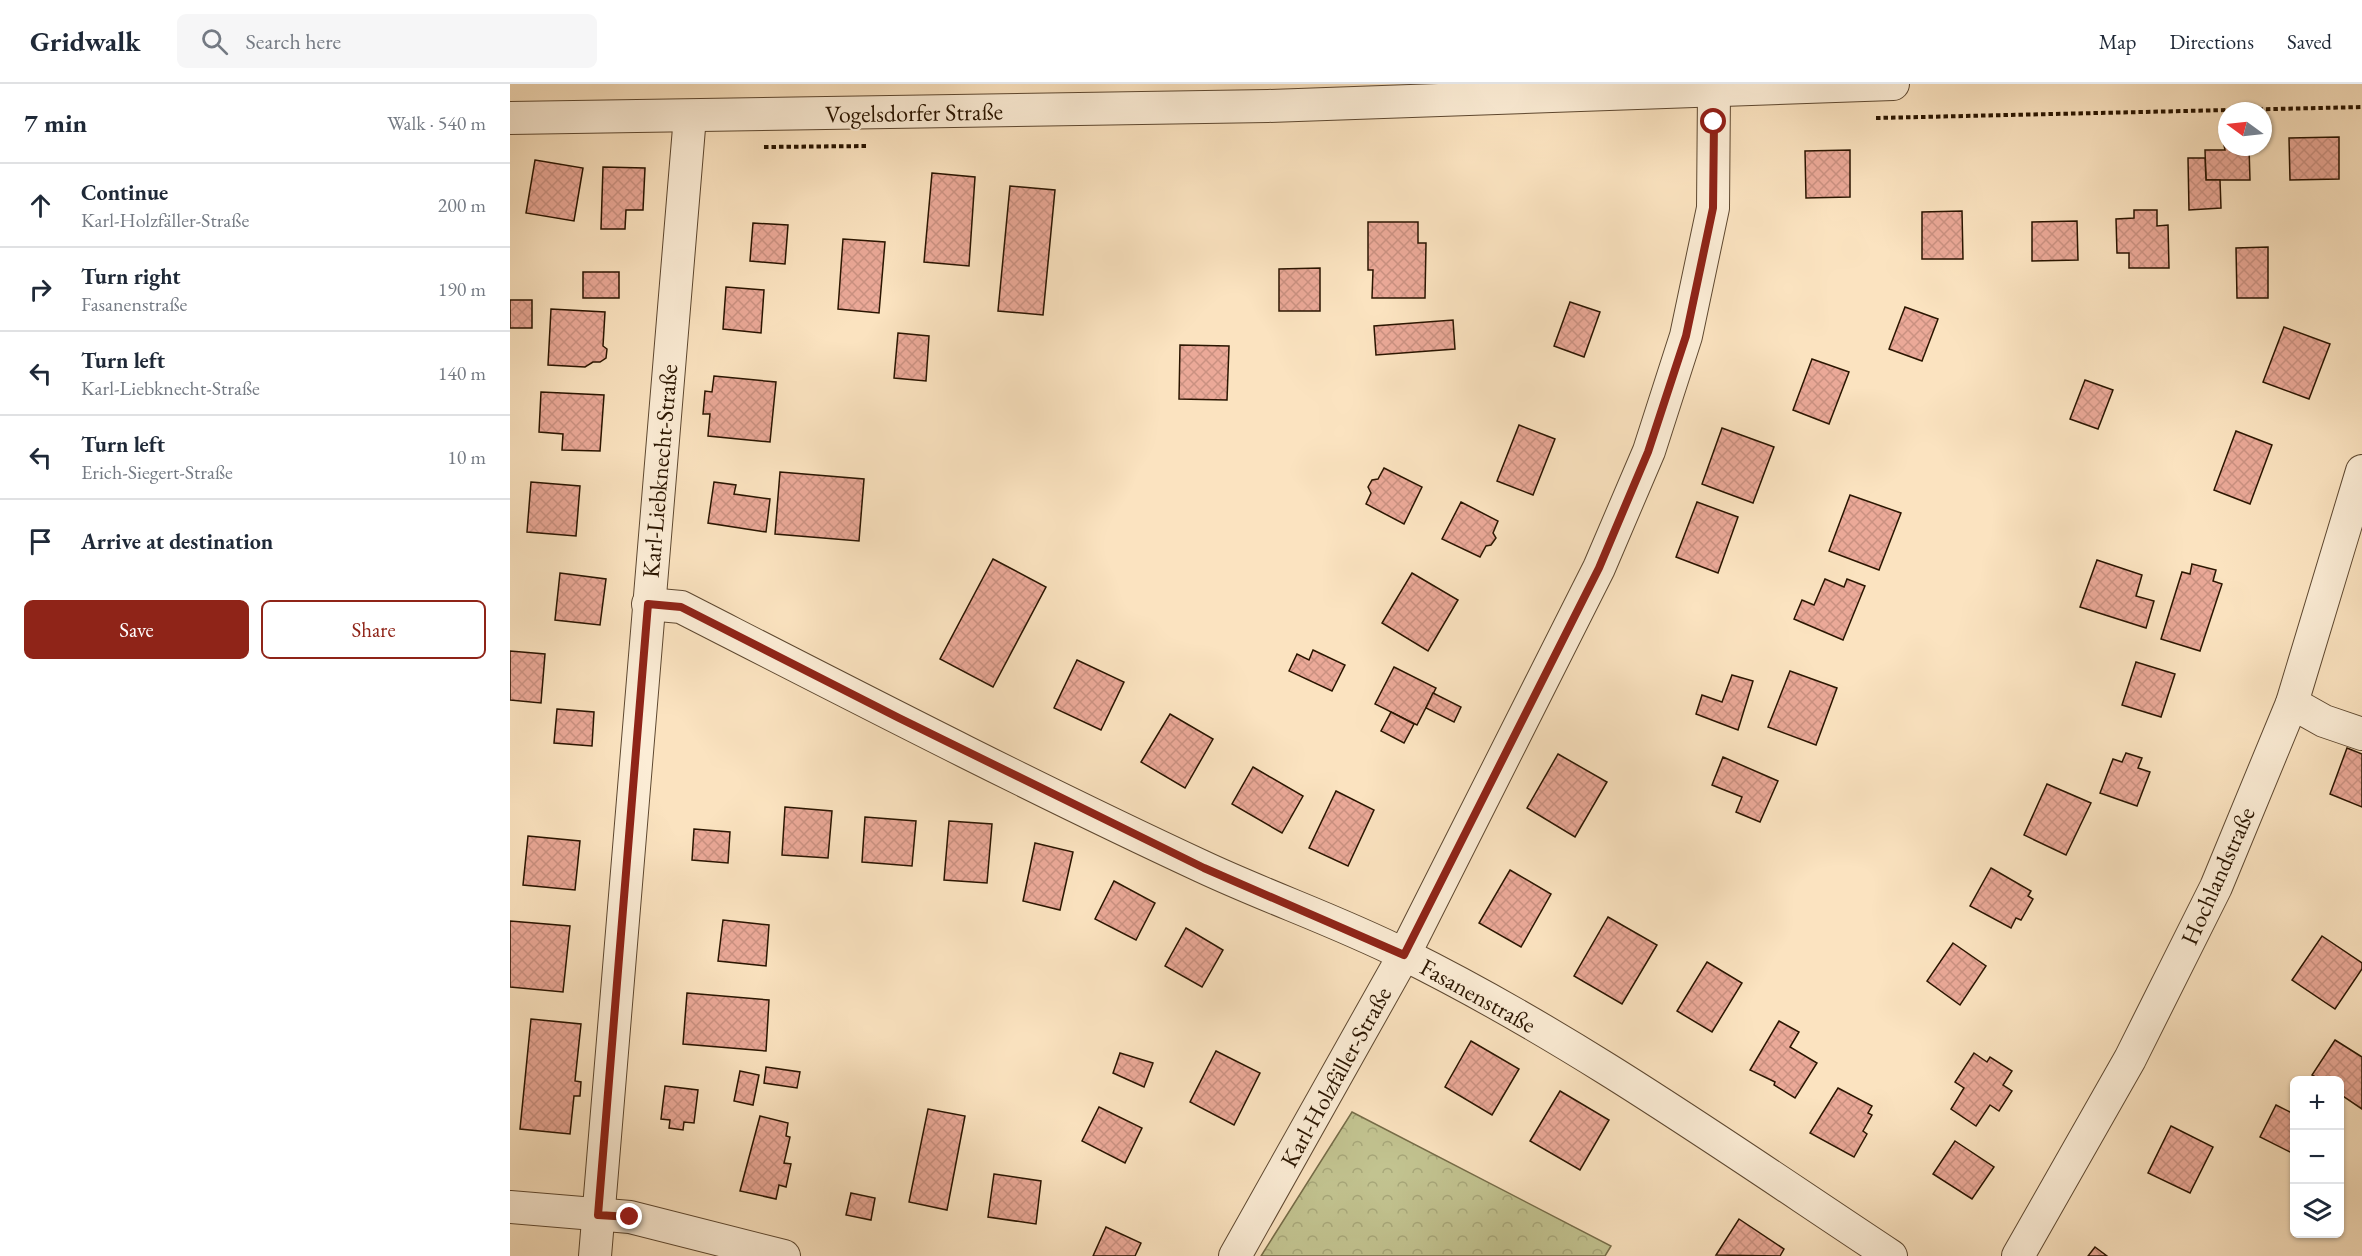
<!DOCTYPE html>
<html lang="en">
<head>
<meta charset="utf-8">
<style>
  body { margin:0; font-family:"EB Garamond",serif; background:#f6f6f7; color:#1f2937 }
  .controls { position:absolute; right:18px; bottom:18px; display:grid; overflow:hidden; border-radius:9px; box-shadow:0 2px 4px #0004 }
  .controls button { width:54px; height:54px; display:grid; place-items:center; padding:0; border:0; border-bottom:2px solid #e0e1e3; background:#fff; color:#1f2937; font:30px sans-serif }
  .compass { position:absolute; left:1708px; top:18px; width:54px; height:54px; border-radius:50%; background:#fff; box-shadow:0 2px 4px #0004; rotate:285deg }
  .stop { position:absolute; width:18px; height:18px; margin:-14px; border:4px solid #8f2418; border-radius:50%; background:#fff }
  .stop.end { background:#8f2418; border-color:#fff; box-shadow:0 2px 6px #0008 }
  .list { margin:0; padding:0; list-style:none }
  h2 { display:flex; justify-content:space-between; align-items:center; height:78px; margin:0; padding:0 24px; font-size:26px }
  h2 small { font-size:20px; font-weight:400; color:#747a83 }
  .list li { display:grid; grid-template-columns:39px 1fr auto; gap:18px; align-items:center; box-sizing:border-box; height:84px; padding:0 24px; border-top:2px solid #e0e1e3 }
  .list b { display:block; font-size:22px; white-space:nowrap }
  .list p { margin:0; font-size:20px; white-space:nowrap; color:#747a83 }
  .list em { font-size:20px; font-style:normal; color:#747a83 }
  .actions { display:flex; gap:12px; padding:18px 24px }
  .actions a { flex:1; padding:14px 0; border:2px solid #8f2418; border-radius:9px; text-align:center; font-size:21px; color:#8f2418 }
  .actions .main { background:#8f2418; color:#fff }
  .icon { flex:none; width:33px; height:33px; fill:none; stroke:currentColor; stroke-width:2; stroke-linecap:round; stroke-linejoin:round }
  .map { position:relative; flex:none; width:1852px; height:1172px; overflow:hidden }
  header { display:flex; align-items:center; gap:36px; box-sizing:border-box; height:84px; padding:0 30px; background:#fff; border-bottom:2px solid #e0e1e3 }
  header strong { font-size:28px }
  nav { display:flex; gap:33px; margin-inline-start:auto; font-size:21px }
  .search { width:420px; height:54px; background:#f6f6f7; display:flex; align-items:center; gap:15px; box-sizing:border-box; padding:0 21px; border-radius:9px; color:#747a83; font-size:22px }
  main { display:flex }
  aside { flex:1; background:#fff }
  .map>svg:first-child { display:block }
</style>
</head>
<body>
<header>
<strong>Gridwalk</strong>
<div class="search"><svg class="icon" aria-label="search" viewBox="0 0 24 24"><circle cx="10" cy="10" r="6"/><path d="M15 15l6 6"/></svg>Search here</div>
<nav><a>Map</a><a>Directions</a><a>Saved</a></nav>
</header>
<main>
<aside>
<h2>7 min<small>Walk · 540 m</small></h2>
<ul class="list">
<li><svg class="icon" aria-label="ahead" viewBox="0 0 24 24"><path d="M12 20V5M6 11l6-6 6 6"/></svg><div><b>Continue</b><p>Karl-Holzfäller-Straße</p></div><em>200 m</em></li>
<li><svg class="icon" aria-label="right" viewBox="0 0 24 24"><path d="M7 20v-9h11M14 6l5 5-5 5"/></svg><div><b>Turn right</b><p>Fasanenstraße</p></div><em>190 m</em></li>
<li><svg class="icon" aria-label="left" viewBox="0 0 24 24"><path d="M17 20v-9H6M10 6l-5 5 5 5"/></svg><div><b>Turn left</b><p>Karl-Liebknecht-Straße</p></div><em>140 m</em></li>
<li><svg class="icon" aria-label="left" viewBox="0 0 24 24"><path d="M17 20v-9H6M10 6l-5 5 5 5"/></svg><div><b>Turn left</b><p>Erich-Siegert-Straße</p></div><em>10 m</em></li>
<li><svg class="icon" aria-label="arrive" viewBox="0 0 24 24"><path d="M6 21V4h12l-3 4 3 4H6"/></svg><div><b>Arrive at destination</b></div></li>
</ul>
<div class="actions"><a class="main">Save</a><a>Share</a></div>
</aside>
<div class="map">
<svg width="1852" height="1172" viewBox="0 0 1852 1172">
  <defs>
    <pattern id="forest-crowns" width="20" height="18" patternUnits="userSpaceOnUse" patternTransform="scale(1.5)"><rect width="20" height="18" fill="#c2c390"/><path d="M2 6a3 3 0 1 1 6 0M12 15a3 3 0 1 1 6 0" fill="none" stroke="#a7a77a"/></pattern>
    <pattern id="building-cross-hatch" width="8" height="8" patternUnits="userSpaceOnUse" patternTransform="scale(1.5)"><rect width="8" height="8" fill="#eba998"/><path d="M0 0l8 8M0 8l8-8" fill="none" stroke="#ca9181"/></pattern>
  </defs>
  <rect width="100%" height="100%" fill="#fbe3c0"/>
  <filter id="stains"><feTurbulence type="fractalNoise" baseFrequency=".00333" numOctaves="4"/><feColorMatrix values="0 0 0 0 .2 0 0 0 0 .09 0 0 0 0 .02 0 0 0 .5 -.17"/></filter>
  <radialGradient id="worn" r=".72"><stop offset=".6" stop-color="#630" stop-opacity="0"/><stop offset="1" stop-color="#630" stop-opacity=".3"/></radialGradient>
  <path fill="url(#forest-crowns)" stroke="#766c48" stroke-width="1.5" d="M842,1028L1101,1162L1095,1172H751Z"/>
  <g fill="url(#building-cross-hatch)" stroke="#2a1500" stroke-width="1.5">
    <path d="M1829,53V95L1780,96L1779,54Z"/>
    <path d="M1714,61L1739,63L1740,96H1696L1695,66H1715Z"/>
    <path d="M1340,66V113L1296,114L1295,67Z"/>
    <path d="M1678,74H1695L1696,96H1710L1711,124L1679,126Z"/>
    <path d="M25,76L73,84L64,137L16,129Z"/>
    <path d="M93,83L135,84L133,126H116L115,145H91Z"/>
    <path d="M422,89L465,93L459,182L414,178Z"/>
    <path d="M500,102L545,106L533,231L488,227Z"/>
    <path d="M1624,126H1647V142L1658,141L1659,184H1619V169H1607L1606,135L1624,134Z"/>
    <path d="M1452,127L1453,175H1412V128Z"/>
    <path d="M1567,137L1568,176L1522,177V138Z"/>
    <path d="M858,138H908V159H916L915,214H862L863,186H858Z"/>
    <path d="M243,139L278,141L275,180L240,177Z"/>
    <path d="M333,155L375,158L369,229L328,225Z"/>
    <path d="M1758,163V214H1727L1726,164Z"/>
    <path d="M810,184V227H769V185Z"/>
    <rect x="73" y="188" width="36" height="26"/>
    <path d="M216,203L254,206L251,249L213,245Z"/>
    <rect x="0" y="216" width="22" height="28"/>
    <path d="M1060,218L1090,228L1074,273L1044,262Z"/>
    <path d="M1395,223L1428,235L1412,277L1379,265Z"/>
    <path d="M41,225L95,228L93,262L97,265L96,274L90,278H83L75,283L38,281Z"/>
    <path d="M943,236L945,265L866,271L864,242Z"/>
    <path d="M1774,243L1820,260L1799,315L1753,298Z"/>
    <path d="M388,249L419,252L416,297L384,294Z"/>
    <path d="M670,261L719,262L717,316L669,315Z"/>
    <path d="M1302,275L1339,288L1319,340L1283,326Z"/>
    <path d="M204,292L266,298L260,358L198,352L200,330H193L195,307L202,308Z"/>
    <path d="M1575,296L1603,306L1588,345L1560,335Z"/>
    <path d="M31,308L94,311L90,367L52,366L53,350L29,348Z"/>
    <path d="M1009,341L1045,355L1023,411L987,397Z"/>
    <path d="M1212,344L1264,363L1243,419L1192,400Z"/>
    <path d="M1726,347L1762,361L1740,420L1704,406Z"/>
    <path d="M874,384L912,403L894,440L856,420L861,409L858,403L862,396L868,395Z"/>
    <path d="M270,388L354,395L349,457L265,450Z"/>
    <path d="M21,398L70,402L66,452L17,448Z"/>
    <path d="M204,398L226,401L224,410L260,415L256,448L198,439Z"/>
    <path d="M1340,411L1391,429L1369,486L1319,467Z"/>
    <path d="M951,418L988,437L983,449L986,454L981,461L976,462L970,473L932,455Z"/>
    <path d="M1187,418L1228,433L1208,489L1166,473Z"/>
    <path d="M483,475L536,503L483,603L430,575Z"/>
    <path d="M1587,476L1632,491L1626,512L1644,517L1636,544L1570,523Z"/>
    <path d="M1682,480L1706,486L1703,497L1712,500L1690,567L1651,555L1672,488L1680,490Z"/>
    <path d="M50,489L96,495L90,541L45,536Z"/>
    <path d="M902,489L948,516L918,567L872,539Z"/>
    <path d="M1315,495L1334,503L1337,495L1355,502L1333,556L1284,535L1292,516L1304,521Z"/>
    <path d="M803,566L835,581L822,607L779,587L787,570L799,576Z"/>
    <path d="M0,567L35,570L31,619L0,616Z"/>
    <path d="M567,576L614,598L591,646L544,624Z"/>
    <path d="M1626,578L1665,590L1651,633L1612,621Z"/>
    <path d="M884,583L926,604L907,641L865,620Z"/>
    <path d="M1280,587L1327,604L1306,661L1258,643Z"/>
    <path d="M1222,591L1243,597L1228,646L1186,630L1192,611L1212,618Z"/>
    <path d="M923,609L951,623L944,638L916,624Z"/>
    <path d="M47,625L84,628L82,662L44,659Z"/>
    <path d="M881,628L904,640L894,659L871,647Z"/>
    <path d="M660,630L703,655L675,704L631,678Z"/>
    <path d="M1837,664L1852,670V723L1820,710Z"/>
    <path d="M1616,669L1632,674L1628,684L1640,688L1627,722L1590,709L1603,675L1612,678Z"/>
    <path d="M1048,670L1097,698L1065,753L1017,724Z"/>
    <path d="M1213,673L1268,697L1250,738L1226,728L1232,713L1202,701Z"/>
    <path d="M743,683L793,712L772,749L722,720Z"/>
    <path d="M1537,700L1581,719L1556,771L1514,751Z"/>
    <path d="M826,707L864,726L838,782L799,764Z"/>
    <path d="M275,723L322,727L318,774L272,771Z"/>
    <path d="M355,733L406,737L402,782L352,778Z"/>
    <path d="M439,737L482,740L477,799L434,796Z"/>
    <path d="M184,745L220,748L218,779L182,776Z"/>
    <path d="M18,752L70,757L65,806L13,801Z"/>
    <path d="M525,759L563,768L550,826L513,817Z"/>
    <path d="M1481,784L1521,807L1518,812L1523,815L1511,836L1506,834L1501,844L1460,822Z"/>
    <path d="M1000,786L1041,810L1011,863L969,839Z"/>
    <path d="M604,797L645,819L626,856L585,835Z"/>
    <path d="M1098,833L1147,861L1112,920L1064,892Z"/>
    <path d="M213,836L259,841L256,882L208,877Z"/>
    <path d="M0,837L60,842L53,908L0,903Z"/>
    <path d="M676,844L713,866L692,903L655,882Z"/>
    <path d="M1812,852L1852,879V885L1825,925L1782,896Z"/>
    <path d="M1443,859L1476,882L1450,921L1417,897Z"/>
    <path d="M1197,878L1232,899L1202,948L1167,927Z"/>
    <path d="M177,909L259,916L256,967L173,960Z"/>
    <path d="M21,935L71,940L65,997L71,998L70,1012H64L60,1050L10,1045Z"/>
    <path d="M1269,937L1289,948L1280,963L1307,979L1285,1014L1264,1001L1265,998L1240,986Z"/>
    <path d="M1825,956L1852,973V1025L1830,1010V996H1810L1802,991Z"/>
    <path d="M961,957L1009,985L982,1031L935,1003Z"/>
    <path d="M706,967L750,989L724,1041L680,1018Z"/>
    <path d="M610,969L643,979L634,1003L603,989Z"/>
    <path d="M1464,969L1477,978L1480,973L1502,987L1493,1001L1502,1007L1489,1027L1480,1021L1466,1042L1441,1025L1454,1004L1445,998Z"/>
    <path d="M256,983L290,988L287,1004L254,999Z"/>
    <path d="M230,987L249,991L243,1021L224,1017Z"/>
    <path d="M155,1002L188,1006L184,1039L174,1038L173,1046L159,1044L160,1036L151,1035Z"/>
    <path d="M1328,1004L1362,1022L1358,1029L1362,1031L1353,1047L1357,1050L1344,1073L1300,1049Z"/>
    <path d="M1050,1007L1099,1036L1070,1086L1020,1057Z"/>
    <path d="M1766,1021L1784,1030V1070L1750,1053Z"/>
    <path d="M589,1023L632,1044L615,1079L572,1057Z"/>
    <path d="M418,1025L455,1032L437,1126L399,1118Z"/>
    <path d="M250,1032L278,1039L276,1052L280,1053L274,1079L281,1080L276,1103L269,1101L266,1115L230,1107Z"/>
    <path d="M1661,1042L1703,1063L1680,1109L1638,1089Z"/>
    <path d="M1445,1057L1484,1083L1462,1115L1423,1090Z"/>
    <path d="M484,1090L531,1097L526,1140L478,1133Z"/>
    <path d="M341,1109L365,1114L361,1136L336,1131Z"/>
    <path d="M1229,1135L1274,1165L1270,1172L1206,1171Z"/>
    <path d="M596,1143L631,1159L625,1172H583Z"/>
    <path d="M1585,1163L1597,1172H1578Z"/>
  </g>
  <g fill="none" stroke-linecap="round" stroke-linejoin="round">
    <g stroke="#5e4830" stroke-width="34">
      <g id="minor">
        <path d="M0,34L758,22L1383,0"/>
        <path d="M138,520L171,523C343,611 515,700 691,782C757,813 827,837 893,870C1065,955 1222,1067 1381,1172"/>
        <path d="M1782,619L1814,637L1852,650"/>
        <path d="M0,1123L120,1133L274,1172"/>
        <path d="M85,1172L180,32"/>
        <path d="M725,1172L894,871L1089,484L1139,367L1176,252L1203,124L1204,7"/>
        <path d="M1508,1172L1620,975L1706,803L1782,619L1852,387"/>
      </g>
    </g>
    <g stroke="#2a1500" stroke-width="4" stroke-dasharray="4.5 3" stroke-linecap="butt">
      <path d="M1366,34L1852,23"/>
      <path d="M254,63L357,62"/>
    </g>
    <use href="#minor" stroke="#fcedd6" stroke-width="32"/>
  </g>
  <g fill="none" stroke-linecap="round" stroke-linejoin="round">
    <path stroke="#8f2418" stroke-width="8" d="M120,1133L88,1131L138,520L171,523L389,634L694,784L894,871L1089,484L1138,368L1176,252L1203,124L1204,38"/>
  </g>
  <g text-anchor="middle" stroke-width="4.5" stroke-linejoin="round" paint-order="stroke">
    <g font-size="24" fill="#2a1500" stroke="#fcedd6">
      <text transform="translate(404 29) rotate(-1)" y="8">Vogelsdorfer Straße</text>
      <text transform="translate(150 387) rotate(-85)" y="8">Karl-Liebknecht-Straße</text>
      <text transform="translate(1708 792) rotate(-66)" y="8">Hochlandstraße</text>
      <text transform="translate(968 912) rotate(29)" y="8">Fasanenstraße</text>
      <text transform="translate(826 993) rotate(-61)" y="8">Karl-Holzfäller-Straße</text>
    </g>
  </g>
  <rect width="100%" height="100%" filter="url(#stains)"/>
  <rect width="100%" height="100%" fill="url(#worn)"/>
</svg>
<div class="controls">
<button>+</button>
<button>−</button>
<button><svg class="icon" aria-label="layers" viewBox="0 0 24 24"><path d="M12 4l9 5-9 5-9-5zM3 14l9 5 9-5"/></svg></button>
</div>
<svg class="compass" viewBox="-18 -18 36 36"><path d="M0-13l5 13h-10z" fill="#e53935"/><path d="M0 13l5-13h-10z" fill="#747a83"/></svg>
<div class="stop" style="left:1204px;top:38px"></div>
<div class="stop end" style="left:120px;top:1133px"></div>
</div>
</main>
</body>
</html>
